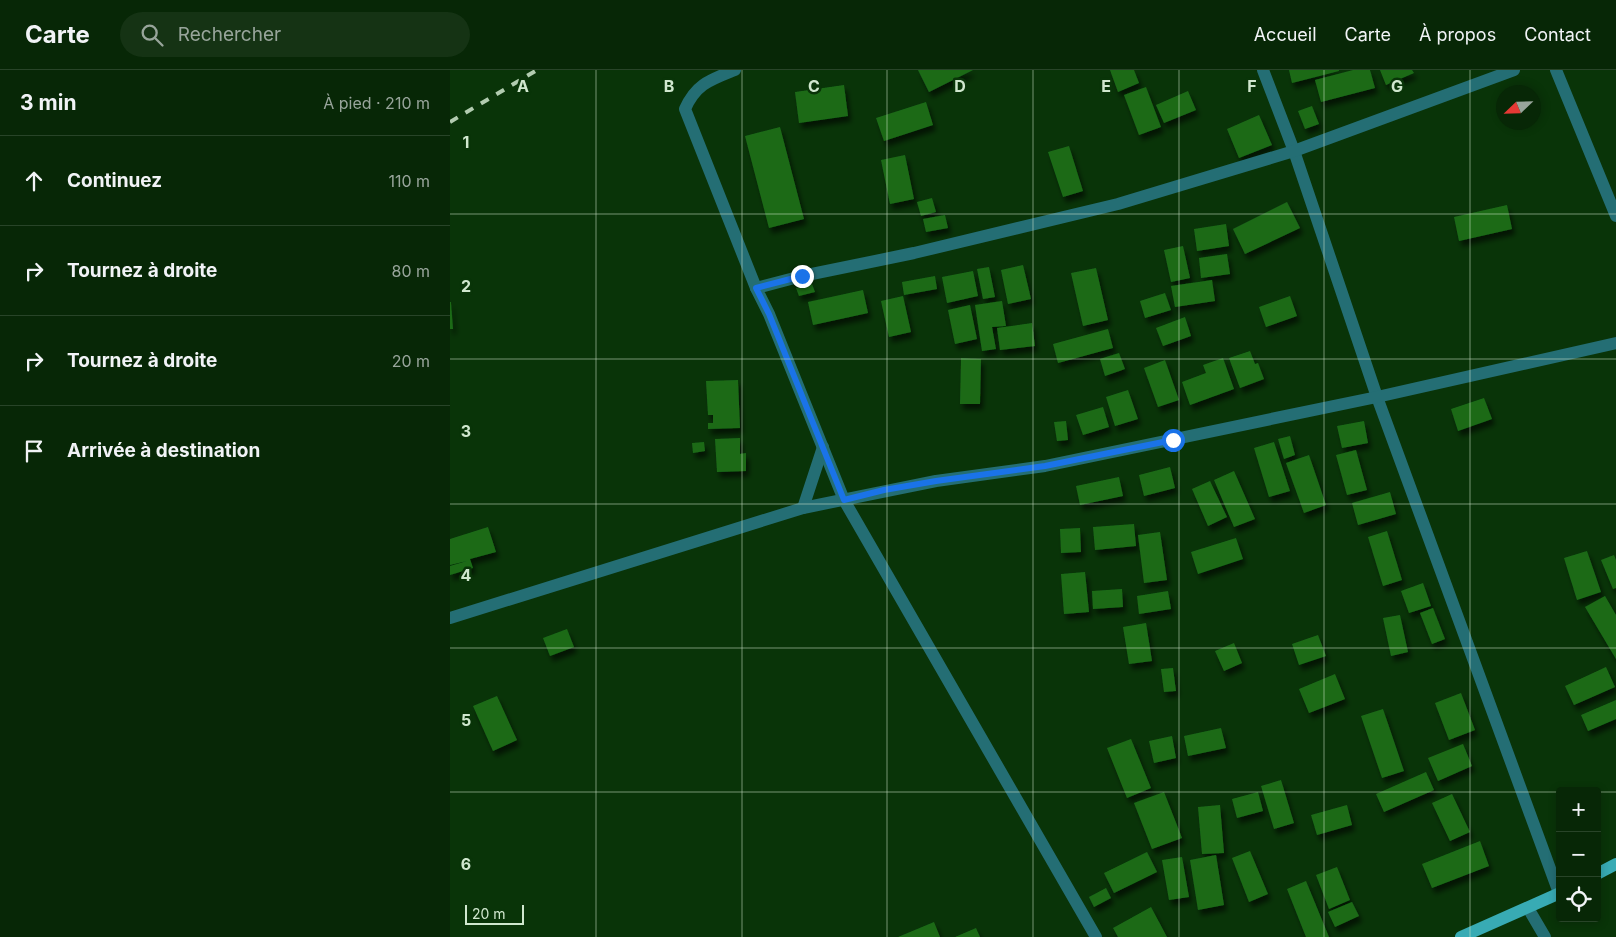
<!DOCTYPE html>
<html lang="fr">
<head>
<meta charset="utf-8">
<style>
  body { margin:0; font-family:Inter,sans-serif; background:#153314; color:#f1f3f6 }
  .controls { position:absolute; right:15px; bottom:15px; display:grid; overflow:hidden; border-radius:5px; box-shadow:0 2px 8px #0003 }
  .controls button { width:45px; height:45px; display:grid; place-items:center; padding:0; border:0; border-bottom:1px solid #284428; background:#072706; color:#f1f3f6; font:25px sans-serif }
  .compass { position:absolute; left:1046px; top:15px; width:45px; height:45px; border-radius:50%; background:#072706; box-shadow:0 2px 8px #0003; rotate:247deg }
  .scale { position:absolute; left:15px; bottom:12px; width:59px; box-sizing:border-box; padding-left:5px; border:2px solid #d0e7ce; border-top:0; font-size:14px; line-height:18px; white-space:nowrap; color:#d0e7ce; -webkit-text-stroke:4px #093408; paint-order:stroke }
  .stop { position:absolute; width:15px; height:15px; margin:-11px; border:4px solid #1a73e8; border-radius:50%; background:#fff }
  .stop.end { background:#1a73e8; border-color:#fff; box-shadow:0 1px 5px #0008 }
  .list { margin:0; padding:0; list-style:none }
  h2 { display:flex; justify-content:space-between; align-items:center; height:65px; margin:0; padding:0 20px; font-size:21px }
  h2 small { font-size:16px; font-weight:400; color:#98a59b }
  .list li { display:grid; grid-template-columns:32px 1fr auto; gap:15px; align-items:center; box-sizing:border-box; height:90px; padding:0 20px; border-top:1px solid #284428 }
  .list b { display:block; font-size:19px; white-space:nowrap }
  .list em { font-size:16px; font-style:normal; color:#98a59b }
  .icon { flex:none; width:28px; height:28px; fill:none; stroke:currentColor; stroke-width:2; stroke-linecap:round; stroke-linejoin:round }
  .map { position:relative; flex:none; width:1166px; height:867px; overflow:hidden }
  header { display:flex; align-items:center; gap:30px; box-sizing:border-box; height:70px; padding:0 25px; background:#072706; border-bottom:1px solid #284428 }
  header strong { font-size:24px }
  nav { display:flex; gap:28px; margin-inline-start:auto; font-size:18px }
  .search { width:350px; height:45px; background:#153314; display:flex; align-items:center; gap:12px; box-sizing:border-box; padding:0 18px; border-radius:28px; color:#98a59b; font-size:19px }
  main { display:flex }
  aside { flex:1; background:#072706 }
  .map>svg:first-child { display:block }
</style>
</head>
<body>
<header>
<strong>Carte</strong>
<div class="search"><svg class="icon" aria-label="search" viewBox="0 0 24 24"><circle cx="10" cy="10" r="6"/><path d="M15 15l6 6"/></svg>Rechercher</div>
<nav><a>Accueil</a><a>Carte</a><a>À propos</a><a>Contact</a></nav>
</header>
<main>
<aside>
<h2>3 min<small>À pied · 210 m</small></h2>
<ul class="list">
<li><svg class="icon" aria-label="ahead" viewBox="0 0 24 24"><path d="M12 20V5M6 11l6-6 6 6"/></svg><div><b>Continuez</b></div><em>110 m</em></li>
<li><svg class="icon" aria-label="right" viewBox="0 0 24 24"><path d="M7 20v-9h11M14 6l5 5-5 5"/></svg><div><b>Tournez à droite</b></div><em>80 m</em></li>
<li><svg class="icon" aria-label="right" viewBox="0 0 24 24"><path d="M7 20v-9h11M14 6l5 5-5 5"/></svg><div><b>Tournez à droite</b></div><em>20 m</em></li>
<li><svg class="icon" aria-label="arrive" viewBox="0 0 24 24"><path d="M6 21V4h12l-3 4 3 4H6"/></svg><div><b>Arrivée à destination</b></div></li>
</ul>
</aside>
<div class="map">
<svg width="1166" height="867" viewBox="0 0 1166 867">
  <defs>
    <filter id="shadow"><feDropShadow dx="3" dy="5.5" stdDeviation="2.5" flood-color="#0009"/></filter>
  </defs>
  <rect width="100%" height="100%" fill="#093408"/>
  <g fill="#1b6b19" filter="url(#shadow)">
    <path d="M468,0H523L479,22Z"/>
    <path d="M660,0H684L689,13L668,22Z"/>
    <path d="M839,0H889V1L842,13Z"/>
    <path d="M903,0H920L925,18L871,32L865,10Z"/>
    <path d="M930,0H962L964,3L936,15Z"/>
    <path d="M394,15L398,46L349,53L345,22Z"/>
    <path d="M696,17L711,57L689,65L674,25Z"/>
    <path d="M738,21L746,40L714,53L706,35Z"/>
    <path d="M476,32L483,55L434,71L426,48Z"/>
    <path d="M862,36L869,54L855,59L848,41Z"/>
    <path d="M809,45L822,75L789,88L777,59Z"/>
    <path d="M330,57L354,149L319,158L295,66Z"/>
    <path d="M619,76L633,121L613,127L598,82Z"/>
    <path d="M455,85L464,129L440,134L431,90Z"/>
    <path d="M482,128L486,142L471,146L467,132Z"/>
    <path d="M837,132L850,158L795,184L783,159Z"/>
    <path d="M1057,135L1062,159L1009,171L1004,147Z"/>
    <path d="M495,145L498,158L476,162L473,149Z"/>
    <path d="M776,154L779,176L747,181L744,159Z"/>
    <path d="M733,176L740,208L721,212L714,180Z"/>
    <path d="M777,184L780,204L751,208L749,188Z"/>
    <path d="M573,195L581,229L558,234L551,200Z"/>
    <path d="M539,197L545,227L533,229L527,199Z"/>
    <path d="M646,198L658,250L633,256L621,203Z"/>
    <path d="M523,201L528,226L497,233L492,207Z"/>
    <path d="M485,206L487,219L454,225L452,212Z"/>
    <path d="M762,210L765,231L725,237L721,216Z"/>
    <path d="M362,214L365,222L349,226L346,218Z"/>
    <path d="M413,220L418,243L363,255L358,232Z"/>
    <path d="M715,223L721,240L695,248L690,231Z"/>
    <path d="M453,226L461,262L439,267L431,231Z"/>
    <path d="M840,226L847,246L816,257L809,237Z"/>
    <path d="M552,231L556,256L542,257L546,279L532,281L525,235Z"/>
    <path d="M0,232H1L3,259H0Z"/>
    <path d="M520,235L527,269L505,274L498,240Z"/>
    <path d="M735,247L741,266L713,276L706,258Z"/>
    <path d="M582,253L585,276L550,280L547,258Z"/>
    <path d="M658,259L663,278L608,293L603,274Z"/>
    <path d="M800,281L805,294L808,293L814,309L790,318L779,288Z"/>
    <path d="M669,283L675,299L655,306L650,289Z"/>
    <path d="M511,288L531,289L530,334H510Z"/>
    <path d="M773,288L784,319L740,335L732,312L756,303L753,295Z"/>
    <path d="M715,290L729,330L708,337L694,298Z"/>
    <path d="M288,310L290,358L258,359V353H263V345H258L256,311Z"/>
    <path d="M678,320L688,349L665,356L656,327Z"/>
    <path d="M1034,328L1042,349L1008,361L1001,339Z"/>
    <path d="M653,337L659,357L633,365L626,345Z"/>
    <path d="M616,351L618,370L607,371L604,352Z"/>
    <path d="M914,351L918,373L892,378L887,356Z"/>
    <path d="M840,366L845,385L834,389L828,369Z"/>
    <path d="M290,368V384L296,383V401L267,402L265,369Z"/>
    <path d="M254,372L255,381L243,383L242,373Z"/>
    <path d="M824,372L840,421L819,427L804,378Z"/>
    <path d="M906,380L917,420L897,425L886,385Z"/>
    <path d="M859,385L876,435L854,443L836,393Z"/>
    <path d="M720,397L725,418L694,426L689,405Z"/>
    <path d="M784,401L805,449L784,457L764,410Z"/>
    <path d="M669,407L673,426L630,435L626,416Z"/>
    <path d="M760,411L777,447L758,456L742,419Z"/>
    <path d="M940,422L946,444L908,455L902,433Z"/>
    <path d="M684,454L686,476L645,480L643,457Z"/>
    <path d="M38,457L46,482L20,489L23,498L0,505V496L17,491L0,495V469Z"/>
    <path d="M630,458L631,482L611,483L610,459Z"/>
    <path d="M937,461L952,510L933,516L918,467Z"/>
    <path d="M710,462L717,510L694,513L688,465Z"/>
    <path d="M786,468L793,489L748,504L741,482Z"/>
    <path d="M1137,481L1151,522L1127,530L1114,488Z"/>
    <path d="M1164,485L1166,490V518L1163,519L1151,490Z"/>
    <path d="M635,502L639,542L614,544L611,504Z"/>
    <path d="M973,513L981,536L959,543L951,521Z"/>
    <path d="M672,519L673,537L643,539L642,521Z"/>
    <path d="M718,521L721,539L689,544L687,526Z"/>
    <path d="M1155,526L1166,545V589L1135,537Z"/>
    <path d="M983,538L995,569L982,574L970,543Z"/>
    <path d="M950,545L958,582L941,586L933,548Z"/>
    <path d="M696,553L702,591L679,594L673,557Z"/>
    <path d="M117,559L124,577L100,586L93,568Z"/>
    <path d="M868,565L876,586L849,595L842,574Z"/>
    <path d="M784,573L792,593L774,601L765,581Z"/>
    <path d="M1156,597L1165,617L1124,635L1115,616Z"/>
    <path d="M723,598L726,621L714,622L711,599Z"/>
    <path d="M885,604L895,629L859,643L849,619Z"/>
    <path d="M1011,623L1025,660L999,670L985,633Z"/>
    <path d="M47,626L67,670L43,681L23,636Z"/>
    <path d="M1166,630V649L1138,661L1131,645Z"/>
    <path d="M933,639L954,701L932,708L911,646Z"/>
    <path d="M771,658L776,678L738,686L734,666Z"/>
    <path d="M722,666L726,688L704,693L699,671Z"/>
    <path d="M681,669L701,718L677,728L657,678Z"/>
    <path d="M1013,674L1022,696L988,711L978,688Z"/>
    <path d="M976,702L984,720L934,742L926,724Z"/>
    <path d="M831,710L844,753L824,759L811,716Z"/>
    <path d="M714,722L732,768L702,779L684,733Z"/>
    <path d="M808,722L813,741L787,748L782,729Z"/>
    <path d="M1002,724L1020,762L1000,771L982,733Z"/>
    <path d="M770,735L774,783L752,784L748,737Z"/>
    <path d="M897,735L902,755L867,765L861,745Z"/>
    <path d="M1030,771L1039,796L982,818L972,794Z"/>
    <path d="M800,781L818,824L799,832L782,788Z"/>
    <path d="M697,782L707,802L664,823L654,803Z"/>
    <path d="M766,785L774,835L748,840L740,790Z"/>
    <path d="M732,787L739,827L719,830L712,790Z"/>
    <path d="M887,797L900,830L879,839L866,805Z"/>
    <path d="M856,811L879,867H856L837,819Z"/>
    <path d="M656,818L661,828L644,837L639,827Z"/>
    <path d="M902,832L909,846L885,857L878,842Z"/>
    <path d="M701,837L717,867H668L663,858Z"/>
    <path d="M484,852L490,867H448Z"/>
    <path d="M526,858L530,867H505Z"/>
  </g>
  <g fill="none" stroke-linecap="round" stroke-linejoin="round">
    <g stroke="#246e74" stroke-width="12">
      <path d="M285,0C260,10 246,14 235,39L306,218"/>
      <path d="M813,0L844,81L927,327L1109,823"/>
      <path d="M1106,0L1166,146"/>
      <path d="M353,438L373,377"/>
      <path d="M0,548L353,438L486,411L595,396L927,327L1166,273"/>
      <path d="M1078,838L1095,867"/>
      <path d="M646,867L394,430L319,244L306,218L352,206L464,183L668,134L844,81L1064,0"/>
    </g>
    <g stroke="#38abb4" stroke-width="12">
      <path d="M1147,804L1166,794"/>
      <path d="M1011,867L1110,823"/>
    </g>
    <path stroke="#b2ccb0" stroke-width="4" stroke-dasharray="9 9" stroke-linecap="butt" d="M0,52L87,0"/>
  </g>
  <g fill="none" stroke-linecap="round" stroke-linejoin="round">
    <path stroke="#1a73e8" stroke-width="6" d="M352,206L306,218L319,244L394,430L434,420L486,411L595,396L723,370"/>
  </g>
  <path fill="none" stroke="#d0e7ce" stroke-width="1" stroke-opacity="0.55" d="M146,0V867M292,0V867M437,0V867M583,0V867M729,0V867M874,0V867M1020,0V867M0,144H1166M0,289H1166M0,434H1166M0,578H1166M0,722H1110M1147,722H1166"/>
  <g font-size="16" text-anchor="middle" font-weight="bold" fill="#d0e7ce" stroke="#093408" stroke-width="5" stroke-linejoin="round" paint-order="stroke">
    <text x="73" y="22">A</text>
    <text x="219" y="22">B</text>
    <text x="364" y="22">C</text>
    <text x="510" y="22">D</text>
    <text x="656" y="22">E</text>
    <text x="802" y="22">F</text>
    <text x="947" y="22">G</text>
    <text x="16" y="78">1</text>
    <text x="16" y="222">2</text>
    <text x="16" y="367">3</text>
    <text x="16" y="511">4</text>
    <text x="16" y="656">5</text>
    <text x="16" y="800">6</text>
  </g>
</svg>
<div class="controls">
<button>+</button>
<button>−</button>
<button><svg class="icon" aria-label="locate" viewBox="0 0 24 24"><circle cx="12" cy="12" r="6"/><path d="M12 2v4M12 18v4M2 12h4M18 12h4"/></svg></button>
</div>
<svg class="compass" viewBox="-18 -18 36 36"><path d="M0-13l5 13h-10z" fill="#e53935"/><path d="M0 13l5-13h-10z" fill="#98a59b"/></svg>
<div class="scale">20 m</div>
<div class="stop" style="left:723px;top:370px"></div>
<div class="stop end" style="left:352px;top:206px"></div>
</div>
</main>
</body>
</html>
